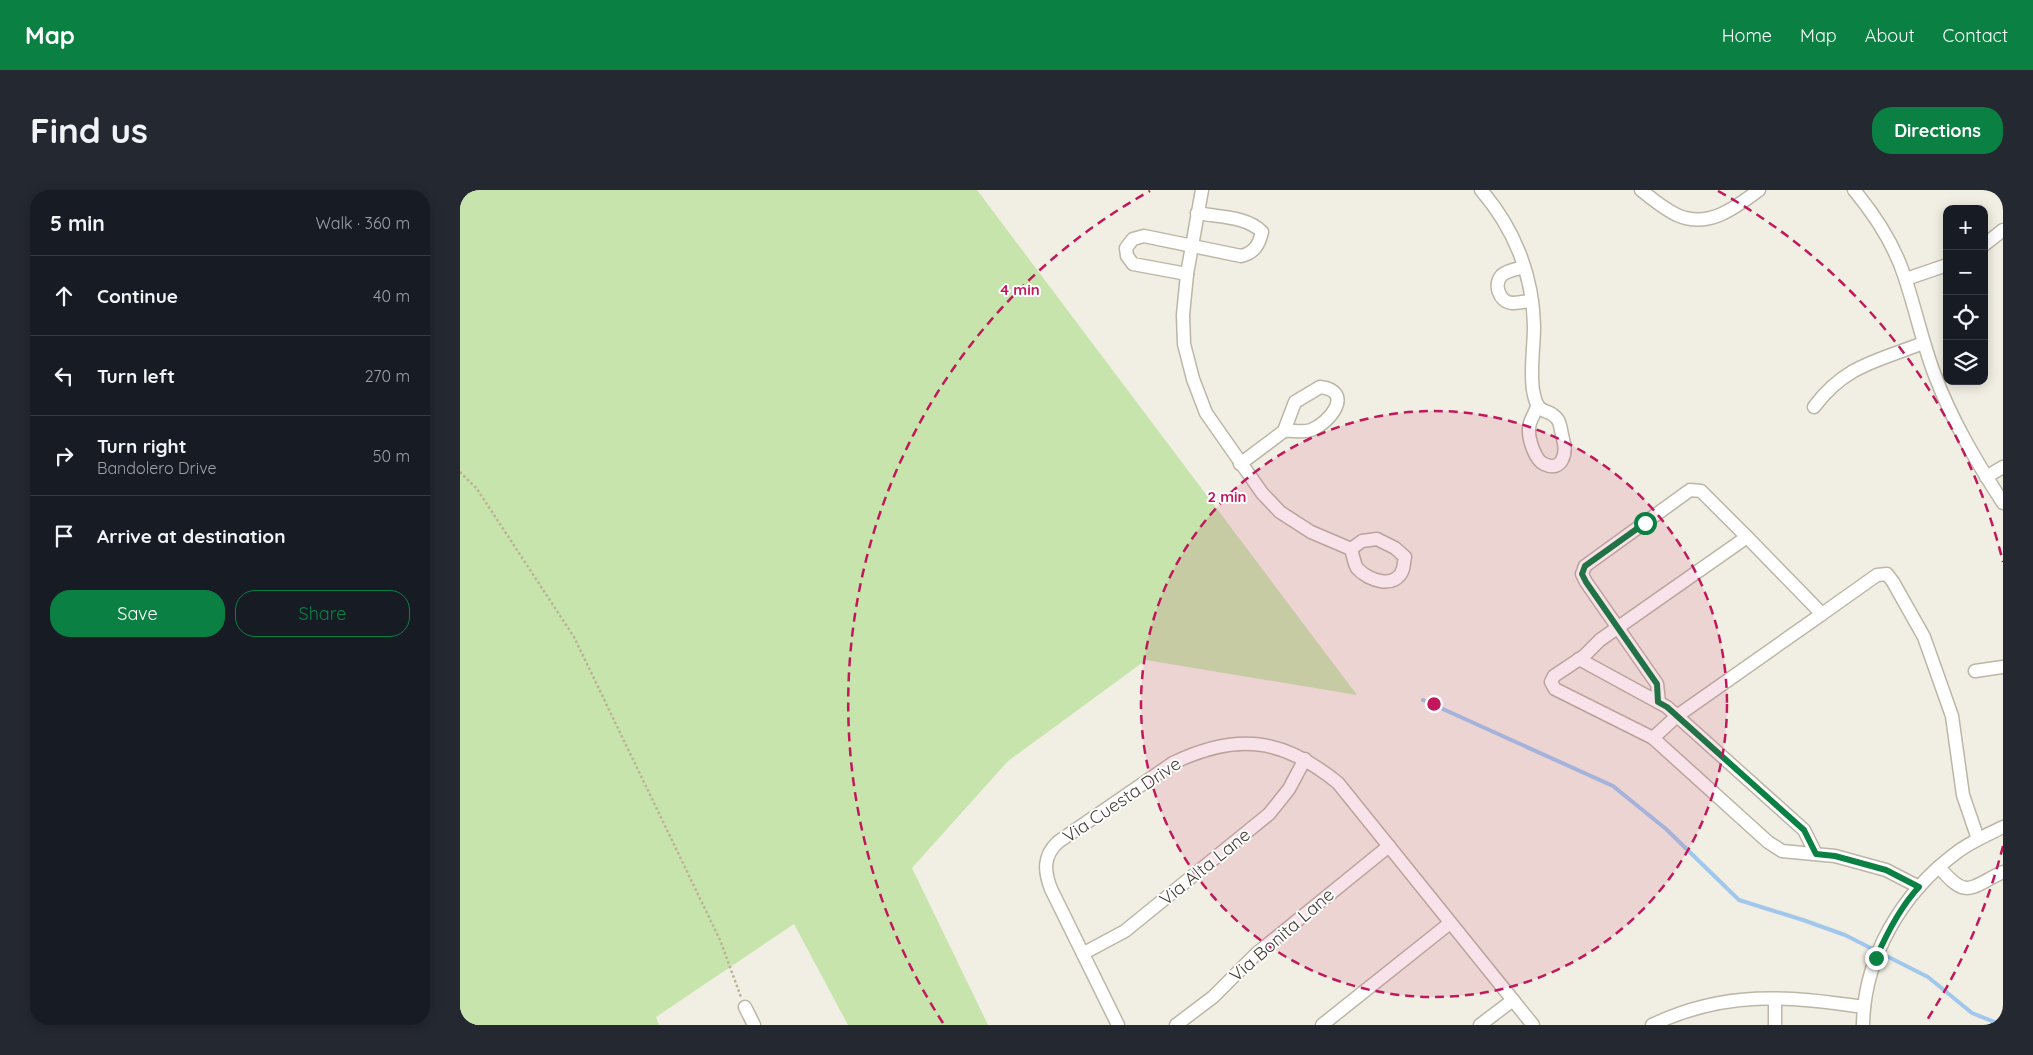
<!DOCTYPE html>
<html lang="en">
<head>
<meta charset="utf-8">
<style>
  body { margin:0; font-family:Quicksand,sans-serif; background:#242831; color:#f1f3f6 }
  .controls { position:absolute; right:15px; top:15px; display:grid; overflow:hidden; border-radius:10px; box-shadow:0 2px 12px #0003 }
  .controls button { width:45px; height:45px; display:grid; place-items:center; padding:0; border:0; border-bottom:1px solid #363941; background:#171b24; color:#f1f3f6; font:25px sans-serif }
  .stop { position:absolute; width:15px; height:15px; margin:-11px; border:4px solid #0b8043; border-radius:50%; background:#fff }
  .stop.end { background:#0b8043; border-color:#fff; box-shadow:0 1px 5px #0008 }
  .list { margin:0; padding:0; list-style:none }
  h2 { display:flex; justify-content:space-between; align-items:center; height:65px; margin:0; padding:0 20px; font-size:21px }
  h2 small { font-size:16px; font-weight:400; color:#9ea1a6 }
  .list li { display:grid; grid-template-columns:32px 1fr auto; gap:15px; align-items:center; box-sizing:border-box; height:80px; padding:0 20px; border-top:1px solid #363941 }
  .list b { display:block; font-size:19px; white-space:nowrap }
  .list p { margin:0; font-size:16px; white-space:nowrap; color:#9ea1a6 }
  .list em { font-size:16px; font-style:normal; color:#9ea1a6 }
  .actions { display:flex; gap:10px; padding:15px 20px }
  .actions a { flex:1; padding:11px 0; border:1px solid #0b8043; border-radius:20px; text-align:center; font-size:18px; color:#0b8043 }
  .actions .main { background:#0b8043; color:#fff }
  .icon { flex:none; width:28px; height:28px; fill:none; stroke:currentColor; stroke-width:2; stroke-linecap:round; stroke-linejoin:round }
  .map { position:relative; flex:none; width:1543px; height:835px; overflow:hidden; border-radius:20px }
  header { display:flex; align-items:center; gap:30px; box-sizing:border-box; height:70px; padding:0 25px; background:#0b8043; color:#fff }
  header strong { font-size:24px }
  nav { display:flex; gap:28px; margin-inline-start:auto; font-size:18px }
  .intro { display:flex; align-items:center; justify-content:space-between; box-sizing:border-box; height:120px; padding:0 30px }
  h1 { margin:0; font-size:35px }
  .button { padding:12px 22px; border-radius:20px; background:#0b8043; color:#fff; font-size:18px; font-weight:700 }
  main { display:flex; gap:30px; padding:0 30px }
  aside { flex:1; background:#171b24; border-radius:20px; box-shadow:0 2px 12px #0003 }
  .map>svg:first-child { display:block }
</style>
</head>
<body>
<header>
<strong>Map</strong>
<nav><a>Home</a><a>Map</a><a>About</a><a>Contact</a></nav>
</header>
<div class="intro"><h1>Find us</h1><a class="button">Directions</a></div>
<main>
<aside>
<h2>5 min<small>Walk · 360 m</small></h2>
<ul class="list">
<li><svg class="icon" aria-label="ahead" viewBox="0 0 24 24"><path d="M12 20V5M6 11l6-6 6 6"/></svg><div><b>Continue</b></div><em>40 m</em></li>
<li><svg class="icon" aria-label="left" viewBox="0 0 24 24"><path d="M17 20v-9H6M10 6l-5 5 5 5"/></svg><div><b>Turn left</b></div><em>270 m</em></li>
<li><svg class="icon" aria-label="right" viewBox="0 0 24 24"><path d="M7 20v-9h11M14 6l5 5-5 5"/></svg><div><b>Turn right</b><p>Bandolero Drive</p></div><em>50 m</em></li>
<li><svg class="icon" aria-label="arrive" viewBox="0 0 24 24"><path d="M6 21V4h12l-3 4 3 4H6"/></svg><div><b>Arrive at destination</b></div></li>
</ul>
<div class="actions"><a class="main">Save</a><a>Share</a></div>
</aside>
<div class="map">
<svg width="1543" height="835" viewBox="0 0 1543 835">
  <rect width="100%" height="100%" fill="#f1eee3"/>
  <path fill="#c7e4ad" d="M0,0H517L897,505L686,470L548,571L452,678L528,835H388L334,734L196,827L199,835H0Z"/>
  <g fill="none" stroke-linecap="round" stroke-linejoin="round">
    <path stroke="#a1c8ec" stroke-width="4" d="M963,510L1153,596L1206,639L1279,710L1343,730L1385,745L1468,787L1512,823L1542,835"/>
    <g stroke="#bcb6a6" stroke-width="15">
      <g id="minor">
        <path d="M742,0L727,84L723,125L724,154L733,189L746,223L802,303L820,322L851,342L891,359"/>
        <path d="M1021,0C1054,38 1073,85 1074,136C1074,157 1070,179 1073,200C1078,230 1088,215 1098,230C1101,235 1101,243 1103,249C1107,262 1103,283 1084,274C1075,270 1069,250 1069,241C1068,231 1075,225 1077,216"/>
        <path d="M1181,0C1192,9 1204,19 1217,25C1248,39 1275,18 1299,0"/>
        <path d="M1394,0C1414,24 1434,55 1444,85C1455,117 1462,151 1474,183C1491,229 1516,271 1543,313"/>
        <path d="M1524,55L1543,40"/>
        <path d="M1064,77C1057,79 1048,80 1042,85C1033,94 1039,112 1052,113C1058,113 1066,111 1072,111"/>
        <path d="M727,84L673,74L667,66L666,58L673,49L684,46L781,66C794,63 799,55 802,42C787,26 758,27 737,23"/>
        <path d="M1446,89L1487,75"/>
        <path d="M860,197C895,201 870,233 851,240C842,243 833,240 824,241L835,212Z"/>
        <path d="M1354,217C1385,175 1418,171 1463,153"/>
        <path d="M780,274L824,241"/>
        <path d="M1526,287L1543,277"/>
        <path d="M917,349L935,358L945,367C944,371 944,375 943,379C936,400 908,391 897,378C894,373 893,365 891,359L902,351Z"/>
        <path d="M1119,469L1207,517L1344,640L1356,664"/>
        <path d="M1515,481L1543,477"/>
        <path d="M1199,512L1197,494L1126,392L1122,384L1125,376L1230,300L1241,301L1287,347"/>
        <path d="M1193,548L1217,526L1362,424"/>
        <path d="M1479,677C1507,710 1509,698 1543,682"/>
        <path d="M1459,697L1426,680L1375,666L1322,661L1308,652L1193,548L1095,499L1091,492L1094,486L1124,466L1140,450L1287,347L1362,424L1417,385L1427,384L1433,392L1464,447L1492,526L1503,605L1518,649"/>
        <path d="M624,763L665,741L809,624L829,599L845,569"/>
        <path d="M1315,809V835"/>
        <path d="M285,817L294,835"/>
        <path d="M658,835L591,699C584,681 583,666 598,652L713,573C777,542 823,548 878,593L1073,835"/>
        <path d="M716,835L753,807L796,764L929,656"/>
        <path d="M862,835L990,733"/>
        <path d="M1020,835L1053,810"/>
        <path d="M1192,835C1265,800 1327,806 1404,817"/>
        <path d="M1403,835C1404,767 1442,703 1496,663C1510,652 1527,645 1543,637"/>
      </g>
    </g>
    <path stroke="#bdb298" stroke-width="2.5" stroke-dasharray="2.5 2.5" stroke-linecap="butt" d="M0,282L17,299L114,447L260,750L281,807"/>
    <use href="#minor" stroke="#fff" stroke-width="12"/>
  </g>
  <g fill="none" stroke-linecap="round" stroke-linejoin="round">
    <path stroke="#0b8043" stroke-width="6" d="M1185,333L1125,376L1122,384L1126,392L1197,494L1198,512L1207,517L1344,640L1356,664L1375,666L1426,680L1459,697C1440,717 1427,743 1416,768"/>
  </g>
  <circle cx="974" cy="514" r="293" fill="#c2185b" fill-opacity=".12"/>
  <g fill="none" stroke="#c2185b" stroke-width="2.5" stroke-dasharray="9 6">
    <circle cx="974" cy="514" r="293"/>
    <path d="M1543 656A586 586 0 0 1 1465 833M483 833A586 586 0 0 1 690 1M1258 1A586 586 0 0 1 1543 372"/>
  </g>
  <g text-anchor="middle" stroke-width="4" stroke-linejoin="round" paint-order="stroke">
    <g font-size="18" fill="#423e34" stroke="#fff">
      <text transform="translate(662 610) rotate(-34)" y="6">Via Cuesta Drive</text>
      <text transform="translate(745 677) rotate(-39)" y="6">Via Alta Lane</text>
      <text transform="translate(822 745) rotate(-41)" y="6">Via Bonita Lane</text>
    </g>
  </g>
  <circle cx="974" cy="514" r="8" fill="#c2185b" stroke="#fff" stroke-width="2.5"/>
  <g font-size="15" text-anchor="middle" font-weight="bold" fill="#c2185b" stroke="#fff" stroke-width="4" stroke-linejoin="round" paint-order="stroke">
    <text x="560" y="105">4 min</text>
    <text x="767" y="312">2 min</text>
  </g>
</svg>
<div class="controls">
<button>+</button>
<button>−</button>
<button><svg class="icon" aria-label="locate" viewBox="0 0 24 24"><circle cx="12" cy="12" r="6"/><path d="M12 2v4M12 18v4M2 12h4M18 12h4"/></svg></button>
<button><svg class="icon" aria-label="layers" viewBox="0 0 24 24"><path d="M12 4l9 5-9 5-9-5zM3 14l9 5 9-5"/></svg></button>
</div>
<div class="stop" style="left:1185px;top:333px"></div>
<div class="stop end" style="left:1416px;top:768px"></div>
</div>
</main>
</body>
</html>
